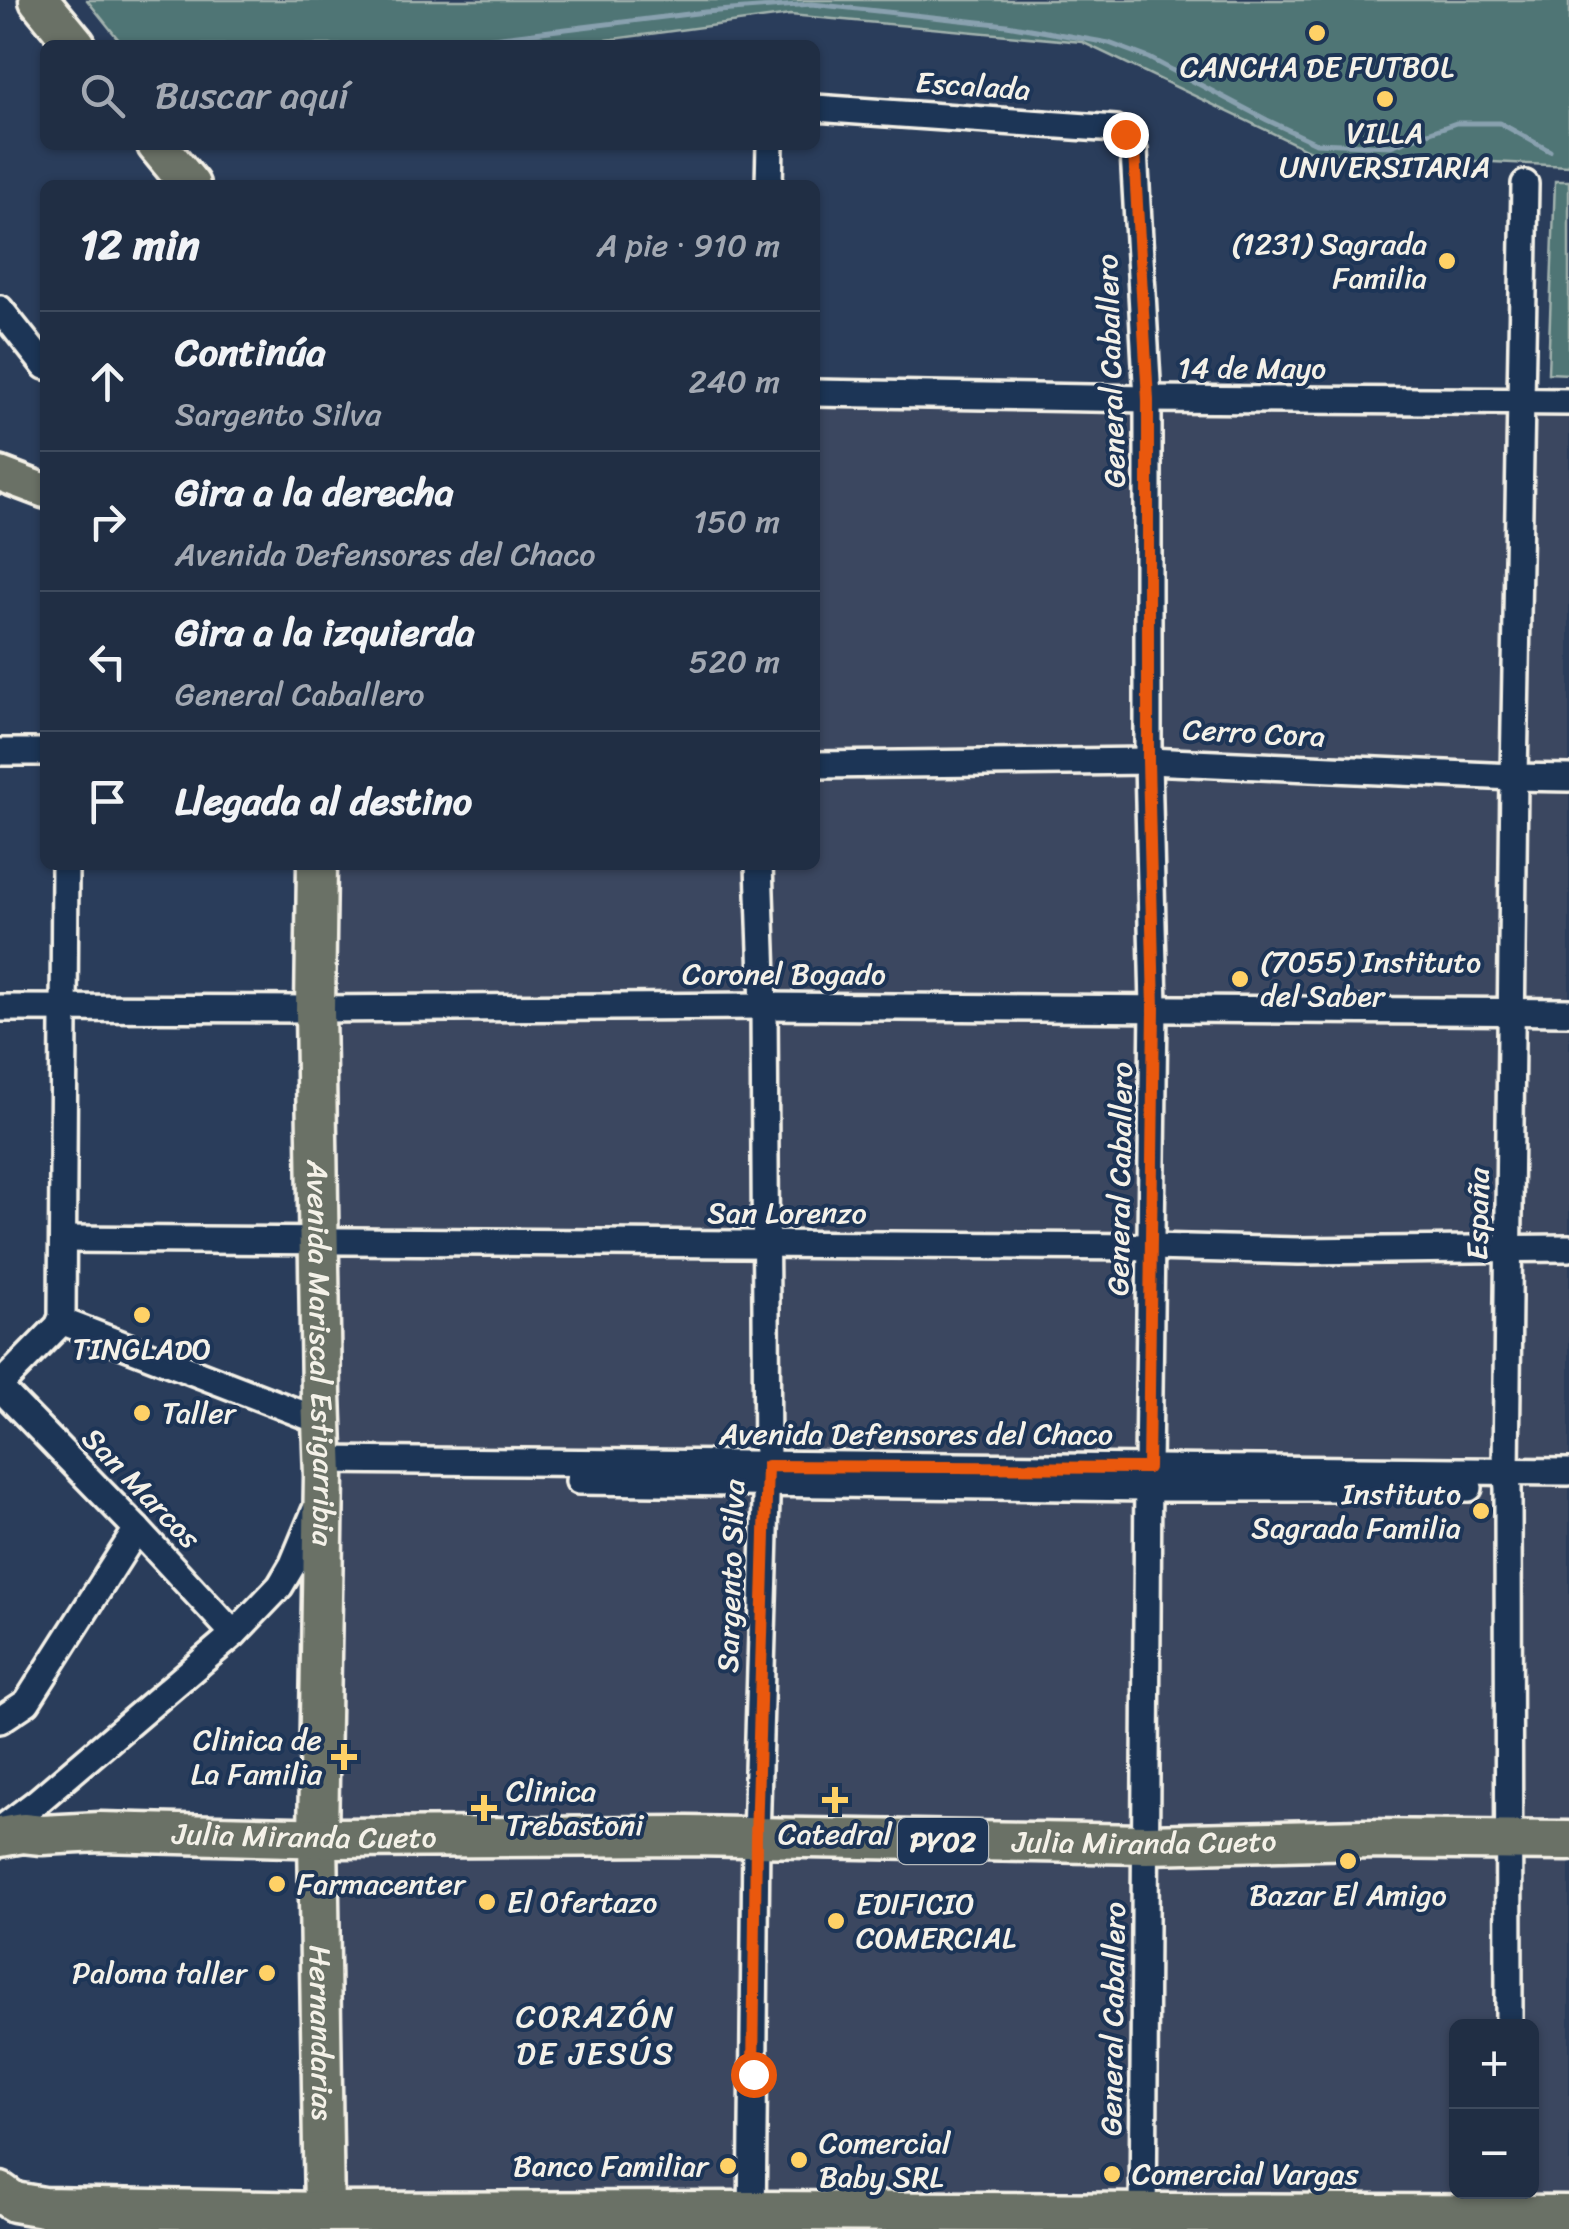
<!DOCTYPE html>
<html lang="es">
<head>
<meta charset="utf-8">
<style>
  body { margin:0; font-family:Sriracha,sans-serif; background:#28364b; color:#f1f3f6 }
  .controls { position:absolute; right:30px; bottom:30px; display:grid; overflow:hidden; border-radius:15px; box-shadow:0 2px 8px #0004 }
  .controls button { width:90px; height:90px; display:grid; place-items:center; padding:0; border:0; border-bottom:2px solid #3d4a5d; background:#202e44; color:#f1f3f6; font:50px sans-serif }
  .stop { position:absolute; width:30px; height:30px; margin:-22px; border:8px solid #ea580c; border-radius:50%; background:#fff }
  .stop.end { background:#ea580c; border-color:#fff; box-shadow:0 2px 10px #0008 }
  .list { margin:0; padding:0; list-style:none }
  h2 { display:flex; justify-content:space-between; align-items:center; height:130px; margin:0; padding:0 40px; font-size:42px }
  h2 small { font-size:32px; font-weight:400; color:#a2a8b2 }
  .list li { display:grid; grid-template-columns:65px 1fr auto; gap:30px; align-items:center; box-sizing:border-box; height:140px; padding:0 40px; border-top:2px solid #3d4a5d }
  .list b { display:block; font-size:38px; white-space:nowrap }
  .list p { margin:0; font-size:32px; white-space:nowrap; color:#a2a8b2 }
  .list em { font-size:32px; font-style:normal; color:#a2a8b2 }
  .icon { flex:none; width:55px; height:55px; fill:none; stroke:currentColor; stroke-width:2; stroke-linecap:round; stroke-linejoin:round }
  .map { position:relative; flex:none; width:1569px; height:2229px; overflow:hidden }
  .search { position:absolute; background:#202e44; box-shadow:0 2px 8px #0004; left:40px; top:40px; width:780px; height:110px; display:flex; align-items:center; gap:25px; box-sizing:border-box; padding:0 35px; border-radius:15px; color:#a2a8b2; font-size:38px }
  .panel { position:absolute; background:#202e44; box-shadow:0 2px 8px #0004; left:40px; top:180px; width:780px; height:690px; border-radius:15px }
  .map>svg:first-child { display:block }
</style>
</head>
<body>
<div class="map">
<svg width="1569" height="2229" viewBox="0 0 1569 2229">
  <rect width="100%" height="100%" fill="#2a3d5b"/>
  <filter id="ink" filterUnits="userSpaceOnUse"><feTurbulence type="fractalNoise" baseFrequency=".01" numOctaves="2"/><feDisplacementMap in="SourceGraphic" scale="20" xChannelSelector="R" yChannelSelector="G"/><feConvolveMatrix kernelMatrix="1 2 1 2 8 2 1 2 1" color-interpolation-filters="sRGB"/></filter>
  <g filter="url(#ink)">
    <path fill="#3a4660" fill-rule="evenodd" d="M815,387L1569,400V2229H317L307,865H815ZM1456,2026H1532V2192H1456Z"/>
    <g fill="#4f7475" stroke="#a2b2ae" stroke-width="2.5">
      <path d="M87,0H1569V166L1314,153L1082,42L790,15L569,45H123Z"/>
      <path d="M1555,181H1569V374L1548,373Z"/>
    </g>
    <g fill="none" stroke-linecap="round" stroke-linejoin="round">
      <path stroke="#89a1af" stroke-width="5" d="M463,45L476,40L705,12L812,4L1007,25L1109,43L1149,58L1267,120L1316,143L1391,146L1456,123H1500L1550,151"/>
      <g stroke="#f4f1e8" stroke-width="32">
        <g id="minor">
          <path d="M815,108L1116,129L1125,134L1134,151L1148,399V761L1154,1007L1148,1468L1143,2228"/>
          <path d="M769,185L770,145"/>
          <path d="M0,309L45,366"/>
          <path d="M815,393L1148,399L1569,402"/>
          <path d="M0,752H45"/>
          <path d="M815,765L1148,761L1514,777L1569,778"/>
          <path d="M0,1008L315,1009L764,1006L1569,1012"/>
          <path d="M63,1239L1152,1247L1299,1251L1569,1248"/>
          <path d="M61,1321L323,1422"/>
          <path d="M0,1385L58,1326L62,1317L65,865"/>
          <path d="M0,1388L137,1529L234,1634"/>
          <path d="M323,1460L1569,1472"/>
          <path d="M579,1481L1148,1488H1469"/>
          <path d="M0,1720L27,1702L137,1529"/>
          <path d="M0,1830L37,1802L234,1634L280,1586L293,1564L315,1511"/>
          <path d="M1509,2026L1508,1488L1506,1471L1514,777L1525,184"/>
          <path d="M752,2225L756,1838L767,1466L764,1006L759,865"/>
        </g>
      </g>
      <g stroke="#f4f1e8" stroke-width="40">
        <path id="major" d="M0,474L45,491"/>
      </g>
      <g stroke="#f4f1e8" stroke-width="45">
        <g id="highway">
          <path d="M39,0L76,45"/>
          <path d="M157,145L190,185"/>
          <path id="s1" d="M317,865L315,1009L321,1394L324,1476L318,1837L324,2212"/>
          <path id="s2" d="M0,1837L23,1833L42,1835L100,1832L334,1838L688,1836L1147,1844L1362,1839L1569,1841"/>
          <path d="M0,2192L14,2202L43,2207L324,2212L752,2211L1569,2215"/>
        </g>
      </g>
      <use href="#minor" stroke="#1d3557" stroke-width="25"/>
      <use href="#major" stroke="#6a7166" stroke-width="32"/>
      <use href="#highway" stroke="#6a7166" stroke-width="38"/>
    </g>
  </g>
  <g fill="none" stroke-linecap="round" stroke-linejoin="round" filter="url(#ink)">
    <path stroke="#ea580c" stroke-width="12" d="M753,2074L756,1838L767,1466L1148,1468L1154,1008L1148,761V400L1134,151L1125,134"/>
  </g>
  <g fill="#ffd166" stroke="#1d3557" stroke-width="4">
    <circle cx="1317" cy="33" r="10"/>
    <circle cx="1385" cy="99" r="10"/>
    <circle cx="1447" cy="261" r="10"/>
    <circle cx="1240" cy="979" r="10"/>
    <circle cx="142" cy="1315" r="10"/>
    <circle cx="142" cy="1413" r="10"/>
    <circle cx="1481" cy="1511" r="10"/>
    <path d="M339 1742h10v10h10v10h-10v10h-10v-10h-10v-10h10z"/>
    <path d="M830 1785h10v10h10v10h-10v10h-10v-10h-10v-10h10z"/>
    <path d="M479 1793h10v10h10v10h-10v10h-10v-10h-10v-10h10z"/>
    <circle cx="1348" cy="1861" r="10"/>
    <circle cx="277" cy="1884" r="10"/>
    <circle cx="487" cy="1902" r="10"/>
    <circle cx="836" cy="1921" r="10"/>
    <circle cx="267" cy="1973" r="10"/>
    <circle cx="799" cy="2160" r="10"/>
    <circle cx="728" cy="2166" r="10"/>
    <circle cx="1112" cy="2174" r="10"/>
  </g>
  <g text-anchor="middle" stroke-width="8" stroke-linejoin="round" paint-order="stroke">
    <rect fill="#1d3557" stroke="#b4b9bc" stroke-width="2.5" x="898" y="1818" width="90" height="46" rx="8"/>
    <g font-size="28" font-weight="bold" fill="#f4f1e8">
      <text x="943" y="1851">PY02</text>
    </g>
    <g font-size="30" fill="#f4f1e8" stroke="#1d3557" text-anchor="start">
      <text x="1317" y="77" text-anchor="middle">CANCHA DE FUTBOL</text>
      <text x="1385" y="143" text-anchor="middle">VILLA<tspan x="1385" dy="34">UNIVERSITARIA</tspan></text>
      <text x="1427" y="254" text-anchor="end">(1231) Sagrada<tspan x="1427" dy="34">Familia</tspan></text>
      <text x="1260" y="972">(7055) Instituto<tspan x="1260" dy="34">del Saber</tspan></text>
      <text x="142" y="1359" text-anchor="middle">TINGLADO</text>
      <text x="162" y="1423">Taller</text>
      <text x="1461" y="1504" text-anchor="end">Instituto<tspan x="1461" dy="34">Sagrada Familia</tspan></text>
      <text x="322" y="1750" text-anchor="end">Clinica de<tspan x="322" dy="34">La Familia</tspan></text>
      <text x="506" y="1801">Clinica<tspan x="506" dy="34">Trebastoni</tspan></text>
      <text x="835" y="1844" text-anchor="middle">Catedral</text>
      <text x="297" y="1894">Farmacenter</text>
      <text x="1348" y="1905" text-anchor="middle">Bazar El Amigo</text>
      <text x="507" y="1912">El Ofertazo</text>
      <text x="856" y="1914">EDIFICIO<tspan x="856" dy="34">COMERCIAL</tspan></text>
      <text x="247" y="1983" text-anchor="end">Paloma taller</text>
      <text x="819" y="2153">Comercial<tspan x="819" dy="34">Baby SRL</tspan></text>
      <text x="708" y="2176" text-anchor="end">Banco Familiar</text>
      <text x="1132" y="2184">Comercial Vargas</text>
    </g>
    <g font-size="30" fill="#f4f1e8" stroke="#1d3557">
      <text transform="translate(973 86) rotate(4)" y="10">Escalada</text>
      <text x="1252" y="378">14 de Mayo</text>
      <text transform="translate(1111 371) rotate(-92)" y="10">General Caballero</text>
      <text transform="translate(1254 733) rotate(3)" y="10">Cerro Cora</text>
      <text x="784" y="984">Coronel Bogado</text>
      <text transform="translate(1120 1179) rotate(-89)" y="10">General Caballero</text>
      <text x="787" y="1223">San Lorenzo</text>
      <text transform="translate(1478 1214) rotate(-89)" y="10">España</text>
      <text dy="10" stroke="none"><textPath href="#s1" startOffset="488">Avenida Mariscal Estigarribia</textPath></text>
      <text x="916" y="1444">Avenida Defensores del Chaco</text>
      <text transform="translate(141 1488) rotate(46)" y="10">San Marcos</text>
      <text transform="translate(731 1576) rotate(-88)" y="10">Sargento Silva</text>
      <text dy="10" stroke="none"><textPath href="#s2" startOffset="305">Julia Miranda Cueto</textPath></text>
      <text dy="10" stroke="none"><textPath href="#s2" startOffset="1145">Julia Miranda Cueto</textPath></text>
      <text transform="translate(1113 2019) rotate(-89)" y="10">General Caballero</text>
      <text dy="10" stroke="none"><textPath href="#s1" startOffset="1168">Hernandarias</textPath></text>
    </g>
    <g font-size="32" letter-spacing="2.5" fill="#f4f1e8" stroke="#1d3557">
      <text x="596" y="2027">CORAZÓN<tspan x="596" dy="37">DE JESÚS</tspan></text>
    </g>
  </g>
</svg>
<div class="controls">
<button>+</button>
<button>−</button>
</div>
<div class="stop" style="left:753px;top:2074px"></div>
<div class="stop end" style="left:1125px;top:134px"></div>
<div class="search"><svg class="icon" aria-label="search" viewBox="0 0 24 24"><circle cx="10" cy="10" r="6"/><path d="M15 15l6 6"/></svg>Buscar aquí</div>
<section class="panel">
<h2>12 min<small>A pie · 910 m</small></h2>
<ul class="list">
<li><svg class="icon" aria-label="ahead" viewBox="0 0 24 24"><path d="M12 20V5M6 11l6-6 6 6"/></svg><div><b>Continúa</b><p>Sargento Silva</p></div><em>240 m</em></li>
<li><svg class="icon" aria-label="right" viewBox="0 0 24 24"><path d="M7 20v-9h11M14 6l5 5-5 5"/></svg><div><b>Gira a la derecha</b><p>Avenida Defensores del Chaco</p></div><em>150 m</em></li>
<li><svg class="icon" aria-label="left" viewBox="0 0 24 24"><path d="M17 20v-9H6M10 6l-5 5 5 5"/></svg><div><b>Gira a la izquierda</b><p>General Caballero</p></div><em>520 m</em></li>
<li><svg class="icon" aria-label="arrive" viewBox="0 0 24 24"><path d="M6 21V4h12l-3 4 3 4H6"/></svg><div><b>Llegada al destino</b></div></li>
</ul>
</section>
</div>
</body>
</html>
